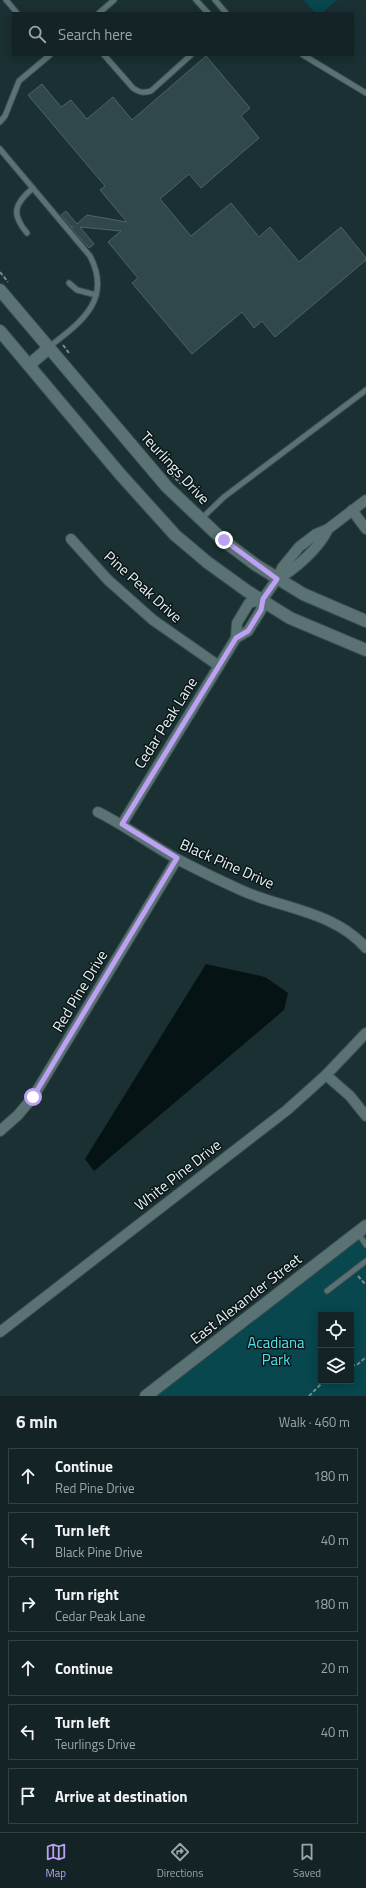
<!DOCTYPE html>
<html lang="en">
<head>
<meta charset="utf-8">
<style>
  body { margin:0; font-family:"Titillium Web",sans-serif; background:#213032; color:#f1f3f6 }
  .controls { position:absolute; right:12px; bottom:12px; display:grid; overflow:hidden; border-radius:0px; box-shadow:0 2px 10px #0003 }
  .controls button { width:36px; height:36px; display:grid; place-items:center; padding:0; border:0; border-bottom:1px solid #334143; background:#142426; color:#f1f3f6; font:20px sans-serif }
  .stop { position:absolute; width:12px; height:12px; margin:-9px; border:3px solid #bca0f2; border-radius:50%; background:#fff }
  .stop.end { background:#bca0f2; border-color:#fff; box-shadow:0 1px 4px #0008 }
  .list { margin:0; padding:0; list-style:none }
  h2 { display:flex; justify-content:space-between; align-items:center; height:52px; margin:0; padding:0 16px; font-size:17px }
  h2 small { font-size:13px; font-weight:400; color:#9da4a7 }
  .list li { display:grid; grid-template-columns:26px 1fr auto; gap:12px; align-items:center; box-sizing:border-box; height:56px; margin:0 8px 8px; padding:0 8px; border:1px solid #334143; border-radius:0px }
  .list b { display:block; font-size:15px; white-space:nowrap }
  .list p { margin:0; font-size:13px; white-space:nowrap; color:#9da4a7 }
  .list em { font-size:13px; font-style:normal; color:#9da4a7 }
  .icon { flex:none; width:22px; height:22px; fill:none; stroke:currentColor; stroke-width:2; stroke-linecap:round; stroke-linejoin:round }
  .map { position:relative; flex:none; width:366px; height:1396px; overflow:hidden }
  .search { position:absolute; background:#142426; box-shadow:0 2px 10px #0003; left:12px; right:12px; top:12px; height:44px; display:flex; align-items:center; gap:10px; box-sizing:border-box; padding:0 14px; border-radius:0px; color:#9da4a7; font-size:15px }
  .sheet { height:436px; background:#142426 }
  nav { display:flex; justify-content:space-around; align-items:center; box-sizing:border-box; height:56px; border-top:1px solid #334143; background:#142426; font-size:11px; color:#9da4a7 }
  nav a { display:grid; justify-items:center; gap:2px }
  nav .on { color:#bca0f2 }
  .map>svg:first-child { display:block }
</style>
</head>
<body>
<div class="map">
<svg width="366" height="1396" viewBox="0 0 366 1396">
  <rect width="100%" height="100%" fill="#1a3032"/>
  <g fill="#07474d" fill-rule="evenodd">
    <path d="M304,0H337L322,13H315Z"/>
    <path d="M366,1228V1396H146ZM321,1315H351V1381H321Z"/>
  </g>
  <path fill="#061314" d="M206,964L265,977L288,993L284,1010L94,1171L85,1159Z"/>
  <path fill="#31484a" stroke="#4d6467" d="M206,56L250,108L241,116L259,138L201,188L189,174L160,199L191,236L231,203L259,237L270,227L299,262L341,227L366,258V260L275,337L262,321L254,328L242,312L192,354L132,283L138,278L108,242L121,231L80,227L94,244L89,248L71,228L73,227L70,226L61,215L66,211L77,224L87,215L127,222L100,190L105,186L28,95L42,84L61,107L71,100L87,119L113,97L132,120Z"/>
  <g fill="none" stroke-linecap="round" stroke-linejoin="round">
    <g stroke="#394d4f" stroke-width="7">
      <g id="service">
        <path d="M6,0L17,13"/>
        <path d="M196,0L208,13"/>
        <path d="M215,0L226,13"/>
        <path d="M99,13L114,0"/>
        <path d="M104,55L133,88C140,93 144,93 151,91L191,55"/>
        <path d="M303,55L366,93"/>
        <path d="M0,122L5,116L19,81L50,55"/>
        <path d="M0,149L90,256C113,300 80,323 49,347"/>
        <path d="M27,233C11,214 14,204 33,188"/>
        <path d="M69,283L77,290L96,295"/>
        <path d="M201,519L224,497L366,390"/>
        <path d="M358,1233L366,1245"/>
        <path d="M327,1291L366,1261"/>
      </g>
    </g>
    <g stroke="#394d4f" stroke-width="12">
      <g id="minor">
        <path d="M352,510L366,529"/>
        <path d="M71,539L108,580L153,620L219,666"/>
        <path d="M277,579C295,570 320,547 328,529"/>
        <path d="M236,638L248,631L261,610L263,599L277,579L282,568L299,547L316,534L328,529L366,500"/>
        <path d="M98,812C126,826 150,844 177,859C198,870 221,881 243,891C284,909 335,912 366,948"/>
        <path d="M122,824L236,638L237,623L249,603L263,599"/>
        <path d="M326,1075L350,1096L366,1116"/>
        <path d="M0,1131L18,1115L33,1097L177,859"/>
        <path d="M0,1332L287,1110L326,1075L366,1033"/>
      </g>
    </g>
    <g stroke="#394d4f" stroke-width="14">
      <g id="tertiary">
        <path d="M0,290L167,487L224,541L256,565L303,594L366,621"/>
        <path d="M0,331L120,474L175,535L207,562L247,591L290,618L366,650"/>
        <path d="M29,365L49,348"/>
        <path d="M146,1396L366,1226"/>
      </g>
    </g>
    <g stroke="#77898b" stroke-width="2" stroke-dasharray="4 2" stroke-linecap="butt">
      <path d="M0,272L8,282"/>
      <path d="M63,345L69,353"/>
      <path d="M171,474L181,484"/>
      <path d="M358,1276L366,1285"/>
      <path d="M351,1366L358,1364L366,1357"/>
      <path d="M309,1396L324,1381"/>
    </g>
    <use href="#service" stroke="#5a7274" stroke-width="5"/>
    <use href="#minor" stroke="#5a7274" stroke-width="10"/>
    <use href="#tertiary" stroke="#5a7274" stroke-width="12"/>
  </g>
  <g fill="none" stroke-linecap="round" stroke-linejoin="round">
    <path stroke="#bca0f2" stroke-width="5" d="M33,1097L177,858L122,824L236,638L248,631L261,610L263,599L277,579L224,540"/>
  </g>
  <g text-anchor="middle" stroke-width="3" stroke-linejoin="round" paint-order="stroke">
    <g font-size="15" fill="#e6f3f5" stroke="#0c1617">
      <text transform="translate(175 468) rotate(47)" y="5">Teurlings Drive</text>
      <text transform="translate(143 587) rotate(42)" y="5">Pine Peak Drive</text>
      <text transform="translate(166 723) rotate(-58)" y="5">Cedar Peak Lane</text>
      <text transform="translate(227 864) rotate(24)" y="5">Black Pine Drive</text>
      <text transform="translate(80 991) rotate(-59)" y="5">Red Pine Drive</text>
      <text transform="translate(178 1175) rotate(-38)" y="5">White Pine Drive</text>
      <text transform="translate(246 1299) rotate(-38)" y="5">East Alexander Street</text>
    </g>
    <g font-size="15" fill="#53e2ef" stroke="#0c1617">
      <text x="276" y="1348">Acadiana<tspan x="276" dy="17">Park</tspan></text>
    </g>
  </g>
</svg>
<div class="controls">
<button><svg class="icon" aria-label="locate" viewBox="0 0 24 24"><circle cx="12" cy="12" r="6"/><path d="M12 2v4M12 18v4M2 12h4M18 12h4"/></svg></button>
<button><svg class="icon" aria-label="layers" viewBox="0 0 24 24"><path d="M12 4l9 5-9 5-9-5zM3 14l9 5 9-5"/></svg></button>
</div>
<div class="stop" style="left:33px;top:1097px"></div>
<div class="stop end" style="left:224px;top:540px"></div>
<div class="search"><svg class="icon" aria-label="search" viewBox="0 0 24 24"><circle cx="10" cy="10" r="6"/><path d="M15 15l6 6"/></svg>Search here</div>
</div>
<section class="sheet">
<h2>6 min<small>Walk · 460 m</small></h2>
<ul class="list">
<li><svg class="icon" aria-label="ahead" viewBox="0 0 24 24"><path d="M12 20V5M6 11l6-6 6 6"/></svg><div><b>Continue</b><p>Red Pine Drive</p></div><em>180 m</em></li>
<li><svg class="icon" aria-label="left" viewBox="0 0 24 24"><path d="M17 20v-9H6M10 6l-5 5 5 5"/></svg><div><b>Turn left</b><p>Black Pine Drive</p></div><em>40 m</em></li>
<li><svg class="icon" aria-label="right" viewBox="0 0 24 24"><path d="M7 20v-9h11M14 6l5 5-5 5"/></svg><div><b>Turn right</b><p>Cedar Peak Lane</p></div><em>180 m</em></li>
<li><svg class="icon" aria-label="ahead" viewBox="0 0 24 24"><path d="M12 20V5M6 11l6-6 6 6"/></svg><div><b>Continue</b></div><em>20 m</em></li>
<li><svg class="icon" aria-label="left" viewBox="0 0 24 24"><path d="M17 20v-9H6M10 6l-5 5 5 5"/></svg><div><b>Turn left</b><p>Teurlings Drive</p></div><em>40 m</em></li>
<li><svg class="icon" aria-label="arrive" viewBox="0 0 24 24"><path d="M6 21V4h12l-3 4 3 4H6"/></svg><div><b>Arrive at destination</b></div></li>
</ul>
</section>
<nav>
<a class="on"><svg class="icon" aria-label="map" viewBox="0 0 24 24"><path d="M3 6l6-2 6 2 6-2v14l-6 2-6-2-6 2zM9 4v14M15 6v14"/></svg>Map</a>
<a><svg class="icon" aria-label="directions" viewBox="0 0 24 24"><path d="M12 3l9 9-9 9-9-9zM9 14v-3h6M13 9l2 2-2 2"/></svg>Directions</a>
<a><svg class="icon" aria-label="saved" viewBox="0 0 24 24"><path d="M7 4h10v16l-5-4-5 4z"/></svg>Saved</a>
</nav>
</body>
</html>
